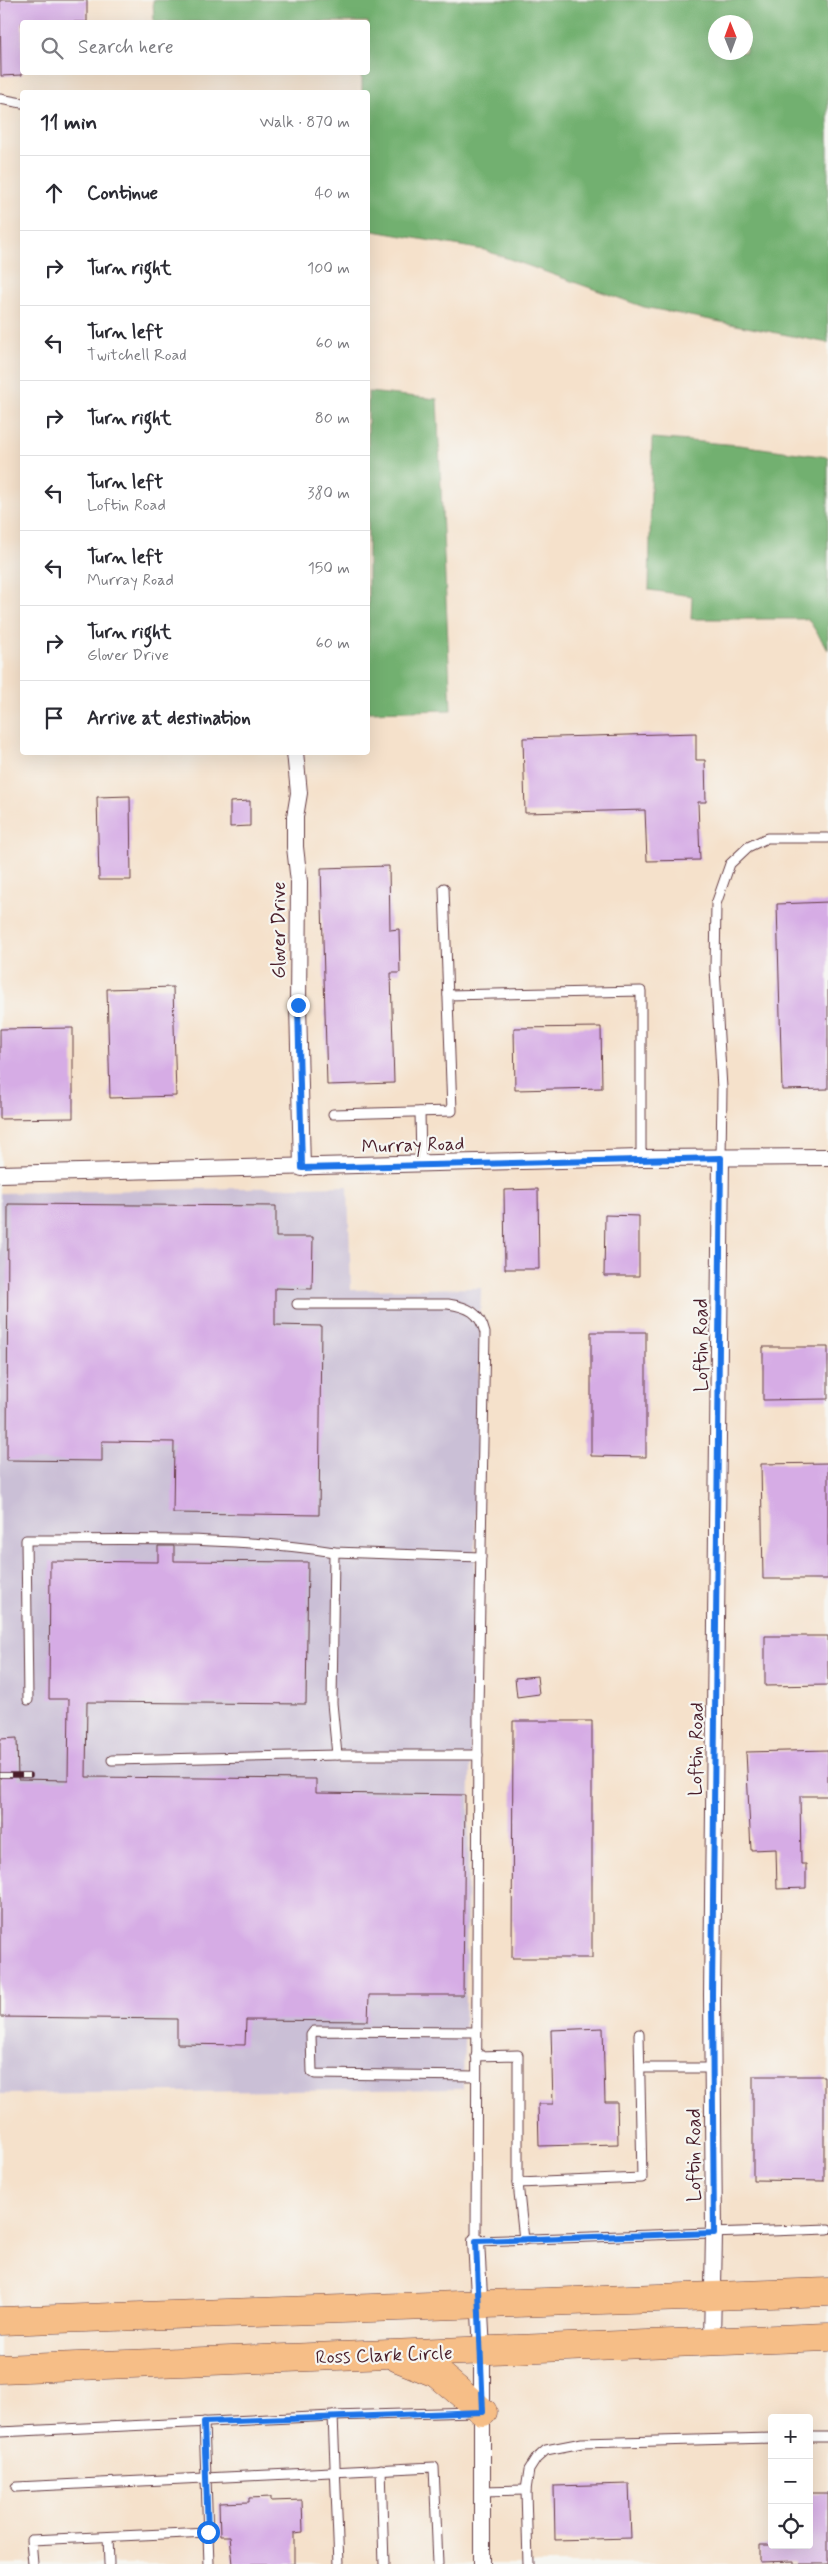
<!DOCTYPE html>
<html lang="en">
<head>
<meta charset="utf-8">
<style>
  body { margin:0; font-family:Mynerve,sans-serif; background:#f2f2f3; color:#2b2b33 }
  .controls { position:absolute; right:15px; bottom:15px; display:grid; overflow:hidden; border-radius:5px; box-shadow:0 5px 20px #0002 }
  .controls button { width:45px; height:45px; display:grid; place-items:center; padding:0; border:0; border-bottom:1px solid #e1e1e2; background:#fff; color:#2b2b33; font:25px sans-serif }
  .compass { position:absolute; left:708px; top:15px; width:45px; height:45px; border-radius:50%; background:#fff; box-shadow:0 5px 20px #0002; rotate:359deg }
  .stop { position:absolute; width:15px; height:15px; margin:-11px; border:4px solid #1a73e8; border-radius:50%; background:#fff }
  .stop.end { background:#1a73e8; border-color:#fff; box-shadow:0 1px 5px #0008 }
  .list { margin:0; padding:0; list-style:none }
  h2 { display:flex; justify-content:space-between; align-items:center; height:65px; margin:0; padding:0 20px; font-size:21px }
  h2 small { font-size:16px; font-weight:400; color:#7c7c81 }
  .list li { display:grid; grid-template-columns:32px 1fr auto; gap:15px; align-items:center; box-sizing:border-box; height:75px; padding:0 20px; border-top:1px solid #e1e1e2 }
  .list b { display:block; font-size:19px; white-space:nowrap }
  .list p { margin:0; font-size:16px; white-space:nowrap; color:#7c7c81 }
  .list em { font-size:16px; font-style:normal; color:#7c7c81 }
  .icon { flex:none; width:28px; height:28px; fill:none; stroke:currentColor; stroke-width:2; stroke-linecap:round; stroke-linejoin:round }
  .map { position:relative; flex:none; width:828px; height:2564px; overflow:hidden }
  .search { position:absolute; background:#fff; box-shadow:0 5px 20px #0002; left:20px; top:20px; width:350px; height:55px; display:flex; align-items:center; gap:12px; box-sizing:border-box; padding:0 18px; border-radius:5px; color:#7c7c81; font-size:19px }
  .panel { position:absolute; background:#fff; box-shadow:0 5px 20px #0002; left:20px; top:90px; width:350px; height:665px; border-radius:5px }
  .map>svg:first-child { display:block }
</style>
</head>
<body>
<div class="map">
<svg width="828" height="2564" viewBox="0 0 828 2564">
  <rect width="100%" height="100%" fill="#f6f6f2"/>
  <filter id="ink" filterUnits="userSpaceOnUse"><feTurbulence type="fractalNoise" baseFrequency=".02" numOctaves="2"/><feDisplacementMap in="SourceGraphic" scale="10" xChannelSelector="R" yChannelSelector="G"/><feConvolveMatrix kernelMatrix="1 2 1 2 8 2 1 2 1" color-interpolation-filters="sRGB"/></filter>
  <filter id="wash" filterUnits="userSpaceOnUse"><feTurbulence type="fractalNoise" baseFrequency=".0096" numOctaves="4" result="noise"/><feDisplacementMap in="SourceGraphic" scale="20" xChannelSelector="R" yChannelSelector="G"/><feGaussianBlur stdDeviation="1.12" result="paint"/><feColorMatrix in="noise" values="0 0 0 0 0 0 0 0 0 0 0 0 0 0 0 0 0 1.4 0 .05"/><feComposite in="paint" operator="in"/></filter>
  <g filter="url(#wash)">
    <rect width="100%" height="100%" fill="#f5e1cb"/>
    <path fill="#cabfd6" d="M348,1186L351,1290L481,1288L463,2089L0,2094V1193Z"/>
    <g fill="#72b070" stroke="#5e684e" fill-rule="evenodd">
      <path d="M153,0H828V343L644,307L484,250L368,230V92H362V79L359,73L368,72V22H154ZM746,22V52H716V22Z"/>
      <path d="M368,392L437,399L451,710L368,712Z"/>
      <path d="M652,438L739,445L828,457V650L808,619H691L692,596L649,590Z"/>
    </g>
    <g id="blocks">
      <g fill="#d6ace5">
        <path d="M0,0H87V22H22V75L1,76Z"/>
        <path d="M696,733V760H705L706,802H698L700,860L647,861L645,810L525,813L523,738Z"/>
        <path d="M130,796L131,880H99L97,797Z"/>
        <path d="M250,801V826L230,827V802Z"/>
        <path d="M389,866L390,930L399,929L400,973H391L394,1083L327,1085L321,868Z"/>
        <path d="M828,902V1089L782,1090L777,904Z"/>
        <path d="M173,987L176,1096L110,1098L107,989Z"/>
        <path d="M601,1027L602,1088L515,1090L514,1028Z"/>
        <path d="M73,1028V1118L0,1119V1029Z"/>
        <path d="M538,1189L539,1269H505L504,1190Z"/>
        <path d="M8,1204L276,1206V1237H313L312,1289L275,1288V1325L321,1326L319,1515L173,1513L174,1442L102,1441V1461L7,1460Z"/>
        <path d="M605,1215L639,1216V1276H604Z"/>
        <path d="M591,1332H646V1457L591,1456Z"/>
        <path d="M763,1347H828V1399L763,1400Z"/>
        <path d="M828,1463V1579H763L761,1464Z"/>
        <path d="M158,1546H174V1561L308,1562L306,1704L87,1702L86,1777L316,1779V1793L465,1795L463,1995H369L368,2021L246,2020L245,2045L177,2044V2019L0,2017V1739L17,1738L18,1779L68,1780L69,1699H49L50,1561L158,1562Z"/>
        <path d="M765,1636H828V1685L765,1686Z"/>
        <path d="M537,1676L539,1694L517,1697L515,1678Z"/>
        <path d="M513,1721H592V1958H512Z"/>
        <path d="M828,1750V1796H800L801,1864H806V1888L777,1889L776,1849L751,1850L746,1752Z"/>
        <path d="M603,2028L605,2102H617L618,2144L539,2146L538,2104H553L551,2030Z"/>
        <path d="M753,2076H824V2181L753,2180Z"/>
        <path d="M629,2484L631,2538L555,2540L554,2486Z"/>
        <path d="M809,2493H828V2564H794V2561L760,2562V2545H809Z"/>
        <path d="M271,2497V2501L302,2500L303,2532L294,2533V2564H233L230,2536H220L219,2503L249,2502V2498Z"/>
      </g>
    </g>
  </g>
  <g filter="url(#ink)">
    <use href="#blocks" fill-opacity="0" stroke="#643c43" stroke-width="1"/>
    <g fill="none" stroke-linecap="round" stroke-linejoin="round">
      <g stroke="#643c43" stroke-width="11">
        <g id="lane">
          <path d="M0,99L22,103"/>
          <path d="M448,995L641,991V1158"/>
          <path d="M420,1112L421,1163"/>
          <path d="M333,1114L452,1111L444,888"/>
          <path d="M721,1158L722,1088L715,969L716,904L730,864L748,847L767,838H828"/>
          <path d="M297,1304H448C468,1307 480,1312 485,1333L478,1709L476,2241L828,2229"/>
          <path d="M28,1700L26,1540C129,1540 232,1536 334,1552"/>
          <path d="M478,1755H337L332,1703L334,1552L481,1557"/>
          <path d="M112,1760L337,1755"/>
          <path d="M476,2056L518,2055V2183L524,2240"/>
          <path d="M640,2068H713"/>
          <path d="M476,2076L315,2074L312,2072L311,2035L314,2031L476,2032"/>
          <path d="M518,2183L642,2178L639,2034"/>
          <path d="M333,2416L339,2564"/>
          <path d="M204,2422L209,2564"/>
          <path d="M0,2432L333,2416L473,2412"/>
          <path d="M809,2437H828"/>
          <path d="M381,2469L384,2564"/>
          <path d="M16,2487L434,2467L438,2564"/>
          <path d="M482,2491L526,2490"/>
          <path d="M108,2537L109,2564"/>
          <path d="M33,2564L31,2540L208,2532"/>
          <path d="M528,2564L526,2490L529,2470L536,2459L546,2450L582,2443L772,2438"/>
        </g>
      </g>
      <g stroke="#643c43" stroke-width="18">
        <g id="street">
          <path d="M295,752L299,793L295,817V847L299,882L298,1005L302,1168"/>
          <path d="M0,1174L641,1158L828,1157"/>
          <path d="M476,2241L482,2350V2564"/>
          <path d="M712,2342L714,2233L712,1995L721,1158"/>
        </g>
      </g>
      <g stroke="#643c43" stroke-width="29">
        <g id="highway">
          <path d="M0,2321L828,2292"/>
          <path d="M398,2358L438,2374L483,2412"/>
          <path d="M0,2369L828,2337"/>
        </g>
      </g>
      <use href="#lane" stroke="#fff" stroke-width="9"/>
      <use href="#street" stroke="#fff" stroke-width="16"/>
      <use href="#highway" stroke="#f6be87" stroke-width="28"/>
      <g stroke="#4a1f2b" stroke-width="5.5">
        <path id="rail" d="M0,1775H30"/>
      </g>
      <use href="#rail" stroke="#f6f6f2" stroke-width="4" stroke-dasharray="11" stroke-linecap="butt"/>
    </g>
  </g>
  <g fill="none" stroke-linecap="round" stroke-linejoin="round" filter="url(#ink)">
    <path stroke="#1a73e8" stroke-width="6" d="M208,2532L204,2422L483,2412L476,2241L714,2233L712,1995L721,1158L302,1168L298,1005"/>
  </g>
  <g text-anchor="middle" stroke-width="4.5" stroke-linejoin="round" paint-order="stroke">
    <g font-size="19" fill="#4a1f2b" stroke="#f6f6f2">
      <text transform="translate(278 930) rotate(-90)" y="7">Glover Drive</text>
      <text transform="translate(413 1144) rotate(-2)" y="7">Murray Road</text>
      <text transform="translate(700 1345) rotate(-90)" y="7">Loftin Road</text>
      <text transform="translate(695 1749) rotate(-89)" y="7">Loftin Road</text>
      <text transform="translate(693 2155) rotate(-90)" y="7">Loftin Road</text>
      <text transform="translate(384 2354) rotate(-2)" y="7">Ross Clark Circle</text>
    </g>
  </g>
</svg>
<div class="controls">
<button>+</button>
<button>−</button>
<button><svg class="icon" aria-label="locate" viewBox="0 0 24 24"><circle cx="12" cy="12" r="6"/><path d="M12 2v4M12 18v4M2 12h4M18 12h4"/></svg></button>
</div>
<svg class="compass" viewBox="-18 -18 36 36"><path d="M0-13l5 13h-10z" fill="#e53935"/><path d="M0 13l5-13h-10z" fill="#7c7c81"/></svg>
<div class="stop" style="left:208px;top:2532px"></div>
<div class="stop end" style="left:298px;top:1005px"></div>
<div class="search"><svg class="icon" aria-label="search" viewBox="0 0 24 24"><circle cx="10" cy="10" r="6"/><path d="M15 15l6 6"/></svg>Search here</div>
<section class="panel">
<h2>11 min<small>Walk · 870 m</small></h2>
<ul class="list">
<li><svg class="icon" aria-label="ahead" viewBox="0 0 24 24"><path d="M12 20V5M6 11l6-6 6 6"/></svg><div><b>Continue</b></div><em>40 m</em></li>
<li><svg class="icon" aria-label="right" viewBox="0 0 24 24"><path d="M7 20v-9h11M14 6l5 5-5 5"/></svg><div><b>Turn right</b></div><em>100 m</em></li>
<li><svg class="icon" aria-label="left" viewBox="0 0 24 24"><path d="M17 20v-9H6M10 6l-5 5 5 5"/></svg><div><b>Turn left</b><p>Twitchell Road</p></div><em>60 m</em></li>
<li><svg class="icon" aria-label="right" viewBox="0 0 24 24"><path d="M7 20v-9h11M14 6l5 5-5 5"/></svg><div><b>Turn right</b></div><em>80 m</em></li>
<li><svg class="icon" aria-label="left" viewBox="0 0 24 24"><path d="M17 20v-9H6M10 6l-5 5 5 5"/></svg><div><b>Turn left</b><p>Loftin Road</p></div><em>380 m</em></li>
<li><svg class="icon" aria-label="left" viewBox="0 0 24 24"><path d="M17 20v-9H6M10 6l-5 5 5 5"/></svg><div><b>Turn left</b><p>Murray Road</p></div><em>150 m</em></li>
<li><svg class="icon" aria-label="right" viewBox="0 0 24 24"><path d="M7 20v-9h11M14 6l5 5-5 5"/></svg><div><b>Turn right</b><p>Glover Drive</p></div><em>60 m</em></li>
<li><svg class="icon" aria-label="arrive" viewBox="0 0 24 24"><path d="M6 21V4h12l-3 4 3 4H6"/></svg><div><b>Arrive at destination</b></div></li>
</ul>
</section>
</div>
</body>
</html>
